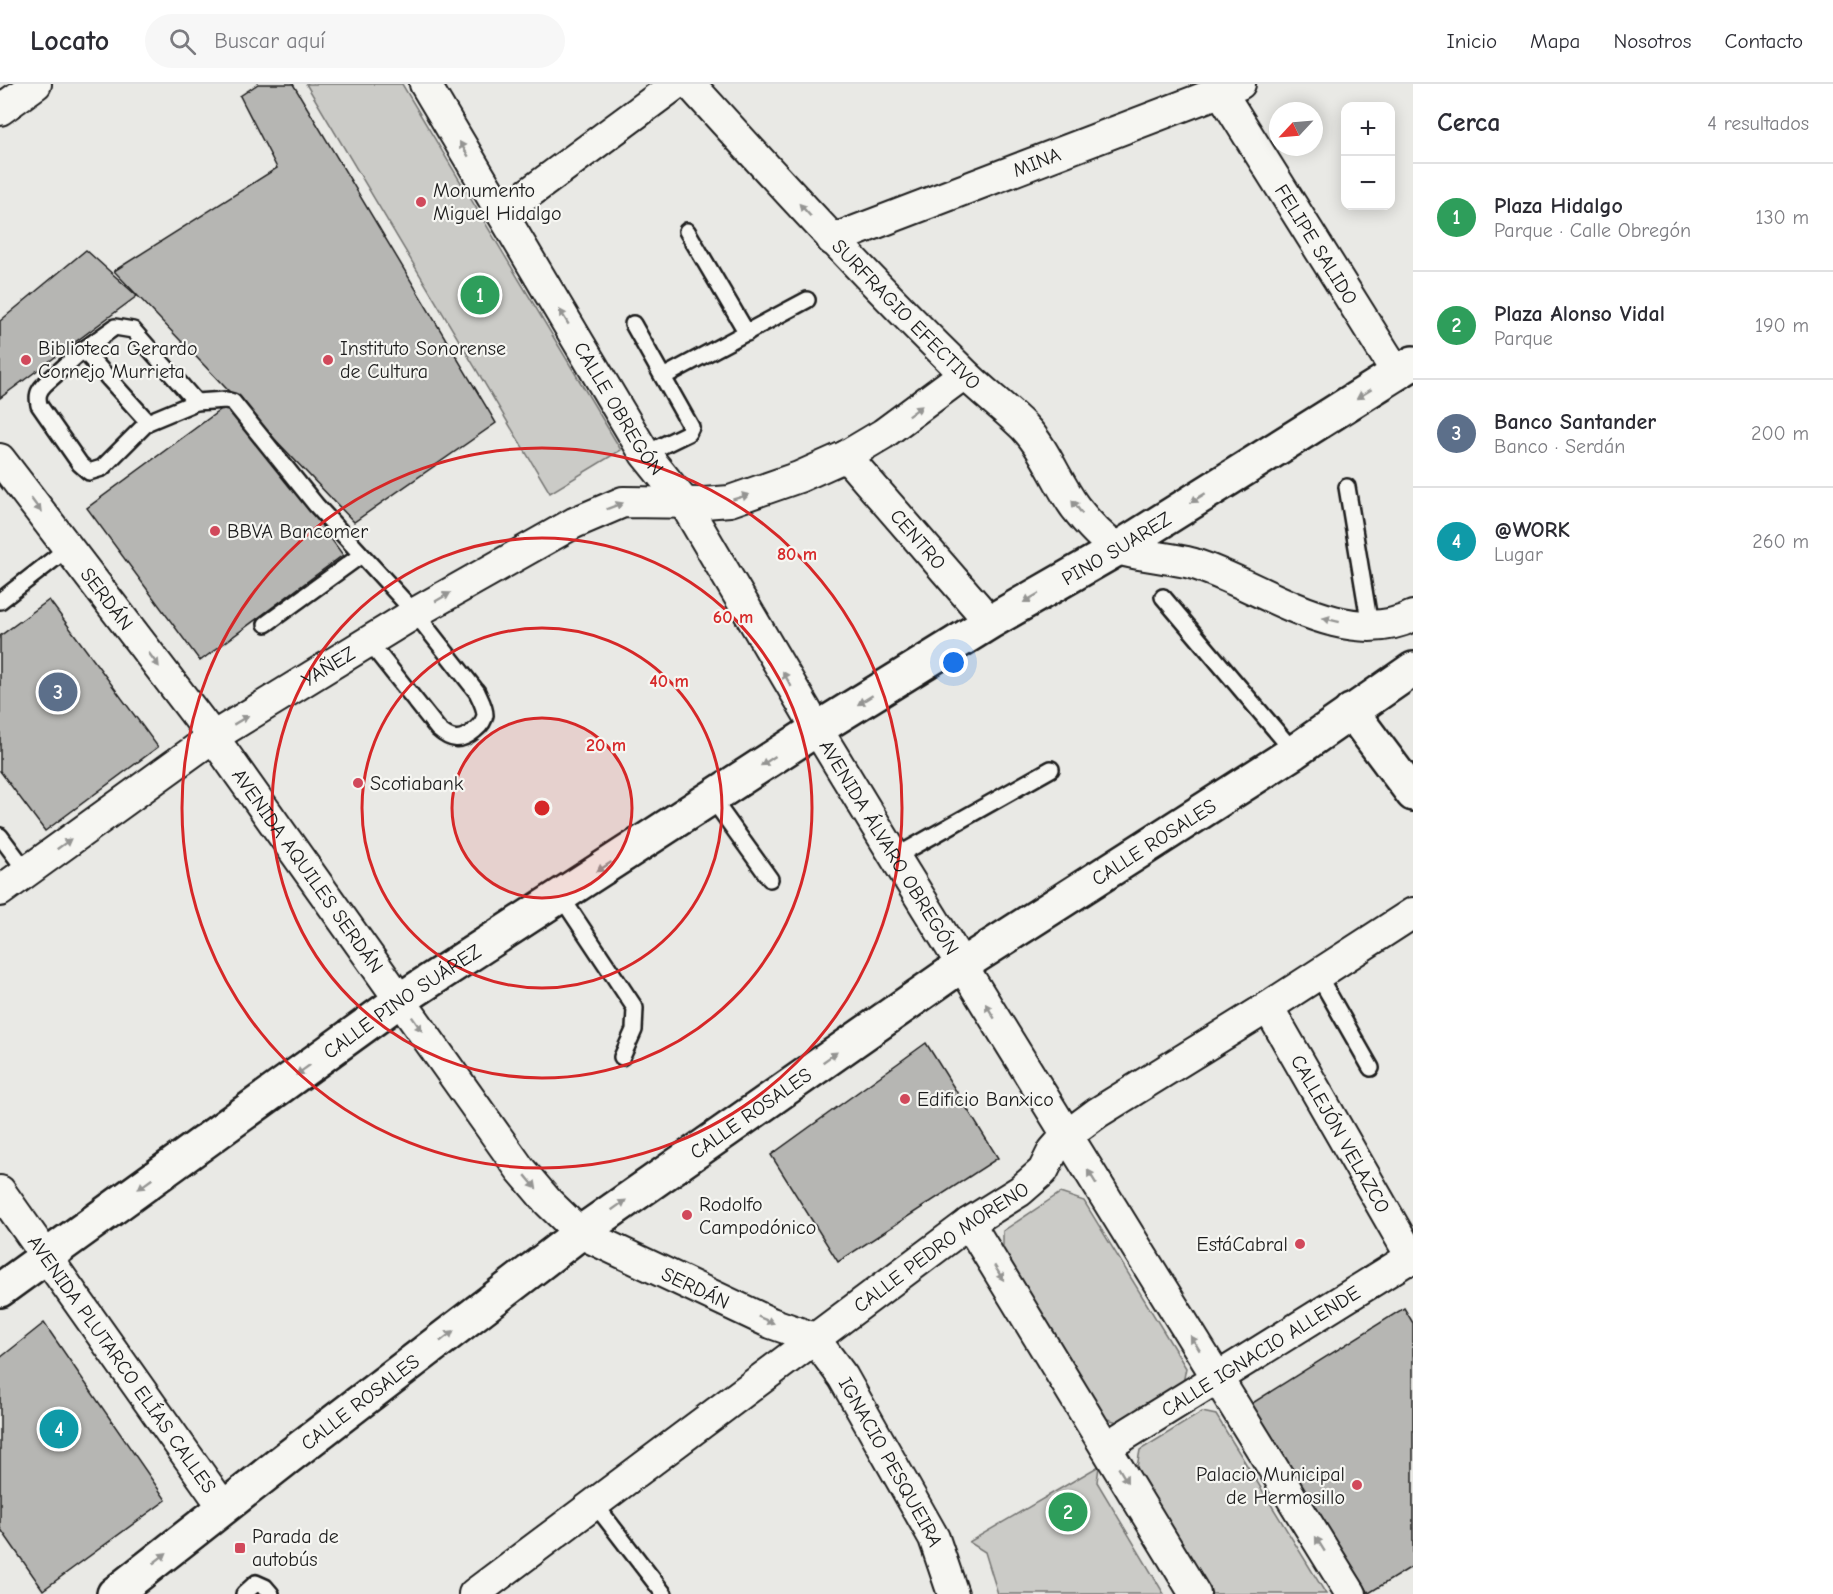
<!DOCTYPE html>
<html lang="es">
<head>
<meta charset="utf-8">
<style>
  body { margin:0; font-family:"Comic Neue",sans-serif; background:#f7f7f7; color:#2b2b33 }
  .controls { position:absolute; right:18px; top:18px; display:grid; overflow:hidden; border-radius:12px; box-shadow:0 3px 15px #0003 }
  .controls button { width:54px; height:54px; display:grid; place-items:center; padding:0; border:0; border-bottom:2px solid #e1e1e2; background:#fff; color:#2b2b33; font:30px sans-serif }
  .compass { position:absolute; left:1269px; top:18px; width:54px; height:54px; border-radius:50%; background:#fff; box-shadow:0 3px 15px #0003; rotate:244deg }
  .you { position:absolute; left:954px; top:579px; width:21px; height:21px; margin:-15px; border:4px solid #fff; border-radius:50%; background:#1a73e8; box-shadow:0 0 0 9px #1a73e833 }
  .badge { display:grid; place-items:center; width:39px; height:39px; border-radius:50%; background:#2563eb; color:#fff; font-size:20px; font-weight:700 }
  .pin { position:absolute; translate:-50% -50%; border:3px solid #fff; box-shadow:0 2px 6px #0006 }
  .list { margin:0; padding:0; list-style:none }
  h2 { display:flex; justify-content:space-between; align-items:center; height:78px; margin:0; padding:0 24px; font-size:26px }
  h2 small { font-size:20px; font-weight:400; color:#7c7c81 }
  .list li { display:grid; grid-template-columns:39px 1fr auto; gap:18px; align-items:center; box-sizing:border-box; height:108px; padding:0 24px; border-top:2px solid #e1e1e2 }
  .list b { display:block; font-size:22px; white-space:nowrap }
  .list p { margin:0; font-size:20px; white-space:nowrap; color:#7c7c81 }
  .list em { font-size:20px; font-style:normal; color:#7c7c81 }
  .icon { flex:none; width:33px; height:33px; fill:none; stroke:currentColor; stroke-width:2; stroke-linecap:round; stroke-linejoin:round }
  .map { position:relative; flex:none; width:1413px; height:1510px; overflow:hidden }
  header { display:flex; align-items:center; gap:36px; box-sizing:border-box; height:84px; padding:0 30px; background:#fff; border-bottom:2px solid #e1e1e2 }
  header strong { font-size:28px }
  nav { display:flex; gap:33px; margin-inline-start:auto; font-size:21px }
  .search { width:420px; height:54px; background:#f7f7f7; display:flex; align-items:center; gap:15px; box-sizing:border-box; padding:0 21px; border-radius:33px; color:#7c7c81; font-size:22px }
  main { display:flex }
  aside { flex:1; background:#fff }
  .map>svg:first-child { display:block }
</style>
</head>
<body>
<header>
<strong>Locato</strong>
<div class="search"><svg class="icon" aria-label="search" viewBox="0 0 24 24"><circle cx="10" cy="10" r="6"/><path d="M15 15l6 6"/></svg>Buscar aquí</div>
<nav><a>Inicio</a><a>Mapa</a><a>Nosotros</a><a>Contacto</a></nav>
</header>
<main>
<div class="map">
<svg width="1413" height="1510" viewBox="0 0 1413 1510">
  <rect width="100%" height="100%" fill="#e9e9e5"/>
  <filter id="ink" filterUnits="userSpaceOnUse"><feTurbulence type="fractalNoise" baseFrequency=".0167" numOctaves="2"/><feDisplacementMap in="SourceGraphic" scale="12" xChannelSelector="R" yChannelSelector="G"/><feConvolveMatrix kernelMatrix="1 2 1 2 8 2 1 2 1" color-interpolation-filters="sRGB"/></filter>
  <g filter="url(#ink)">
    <g fill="#cbcbc7" stroke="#747472" stroke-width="1.5">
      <path d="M306,0H402L621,366L550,409Z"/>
      <path d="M1060,1109L1084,1117L1186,1284L1183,1299L1121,1339L1104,1334L1003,1170V1147Z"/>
      <path d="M1202,1328L1216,1331L1326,1510H1212L1136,1389L1140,1366Z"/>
      <path d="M1099,1382L1097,1398L1164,1510H998L985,1468L969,1458Z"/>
    </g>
    <g fill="#b6b6b3" stroke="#1c1c1c" stroke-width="1.5">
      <path d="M258,0H293L496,339L354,438L114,187L277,84L240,12Z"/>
      <path d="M86,166L137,212L0,314V237Z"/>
      <path d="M231,318L343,471L200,577L87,424Z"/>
      <path d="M49,516L158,663L45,747L0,687V552Z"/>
      <path d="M926,959L998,1074L838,1178L771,1071Z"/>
      <path d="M1404,1224L1413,1239V1482L1369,1509L1251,1320Z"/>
      <path d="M44,1239L166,1416L43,1506L0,1444V1274Z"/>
    </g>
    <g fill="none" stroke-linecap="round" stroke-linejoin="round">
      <g stroke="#1c1c1c" stroke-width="20">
        <g id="lane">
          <path d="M687,147L747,249"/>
          <path d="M633,240L691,343L688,349L645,370"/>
          <path d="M83,266L115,243L133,246L196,318"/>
          <path d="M663,293L807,216"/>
          <path d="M148,338L83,266L45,300C38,307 37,312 39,321L80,380L89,388L102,384L148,338L196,318L226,316L233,318L316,421L415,529L477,608C480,615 485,623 485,631C484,638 480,642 475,646C461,658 451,657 438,645L369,558"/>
          <path d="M1347,403L1370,542"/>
          <path d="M1163,513L1294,668"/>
          <path d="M0,517L68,464"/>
          <path d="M266,540L360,472"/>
          <path d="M711,713L770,795"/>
          <path d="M0,752L27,788"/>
          <path d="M895,773L1051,685"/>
          <path d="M560,811L635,924L634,946L622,973"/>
          <path d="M1318,891L1371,984"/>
          <path d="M594,1419L664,1510"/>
          <path d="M244,1510L256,1499L265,1503L271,1510"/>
        </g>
      </g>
      <g stroke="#1c1c1c" stroke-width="34">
        <g id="street">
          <path id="s1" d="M425,0L645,370L683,417L817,645L895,773L1351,1510"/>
          <path id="s2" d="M690,0C779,98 869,196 964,289C983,308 1005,324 1024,343C1046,366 1056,397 1075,423C1086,437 1100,453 1115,463C1127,471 1176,474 1194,480C1259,500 1344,567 1413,532"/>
          <path id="s3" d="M1216,0L1397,289"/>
          <path d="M0,26L36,0"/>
          <path d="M502,129L676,0"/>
          <path id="s4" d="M832,156L1240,0"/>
          <path id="s5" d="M846,372L990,538"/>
          <path id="s6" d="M0,375L213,653L520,1085L548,1118L580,1149L771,1239L814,1254L843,1293L934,1454L953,1510"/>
          <path id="s7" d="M0,807L213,653L415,529L574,439L623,418L704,419L730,417L799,393L846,372L883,350L964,290"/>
          <path id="s8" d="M1268,923L1413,1176"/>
          <path id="s9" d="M0,1107L224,1424"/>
          <path d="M969,1139L1195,1510"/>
          <path id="s10" d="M1106,1363L1413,1172"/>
          <path id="s11" d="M474,1510L969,1139L1020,1107L1043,1087L1053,1067L1066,1052L1097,1029L1268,923L1413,829"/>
        </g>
      </g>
      <g stroke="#1c1c1c" stroke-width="38">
        <path id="secondary" d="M1351,627L1413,710"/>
      </g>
      <g stroke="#1c1c1c" stroke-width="38">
        <g id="primary">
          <path id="s12" d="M0,1206L400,916L817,645L990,538L1117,465L1413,279"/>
          <path id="s13" d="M114,1510L287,1374L580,1149L962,881L1294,668L1413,585"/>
        </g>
      </g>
      <use href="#lane" stroke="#f6f6f2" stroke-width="15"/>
      <use href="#street" stroke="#f6f6f2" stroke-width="30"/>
      <use href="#secondary" stroke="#f6f6f2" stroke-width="33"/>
      <use href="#primary" stroke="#f6f6f2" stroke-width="33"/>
    </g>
    <defs><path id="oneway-solid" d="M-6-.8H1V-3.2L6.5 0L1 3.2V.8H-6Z" transform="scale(1.5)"/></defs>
    <g fill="#949492">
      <use href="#oneway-solid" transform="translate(464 65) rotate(-121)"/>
      <use href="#oneway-solid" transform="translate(805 126) rotate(-132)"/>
      <use href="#oneway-solid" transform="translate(564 233) rotate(-121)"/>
      <use href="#oneway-solid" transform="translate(1364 310) rotate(148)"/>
      <use href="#oneway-solid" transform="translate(915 327) rotate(-37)"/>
      <use href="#oneway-solid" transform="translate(741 413) rotate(-17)"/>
      <use href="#oneway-solid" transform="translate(1198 414) rotate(148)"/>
      <use href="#oneway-solid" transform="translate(36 421) rotate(53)"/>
      <use href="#oneway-solid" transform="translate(615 422) rotate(-21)"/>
      <use href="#oneway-solid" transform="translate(1077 423) rotate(-127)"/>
      <use href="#oneway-solid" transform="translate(443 513) rotate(-30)"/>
      <use href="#oneway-solid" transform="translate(1031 514) rotate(150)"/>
      <use href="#oneway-solid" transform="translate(1331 536) rotate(-166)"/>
      <use href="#oneway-solid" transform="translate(154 576) rotate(53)"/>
      <use href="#oneway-solid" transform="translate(787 595) rotate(-120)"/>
      <use href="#oneway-solid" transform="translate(865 616) rotate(148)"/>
      <use href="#oneway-solid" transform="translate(241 636) rotate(-31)"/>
      <use href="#oneway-solid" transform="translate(768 677) rotate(147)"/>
      <use href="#oneway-solid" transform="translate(64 760) rotate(-36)"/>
      <use href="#oneway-solid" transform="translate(604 783) rotate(147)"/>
      <use href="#oneway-solid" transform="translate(990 927) rotate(-121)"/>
      <use href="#oneway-solid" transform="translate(417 940) rotate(55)"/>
      <use href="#oneway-solid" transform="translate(830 973) rotate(-35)"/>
      <use href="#oneway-solid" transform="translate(303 986) rotate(144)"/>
      <use href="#oneway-solid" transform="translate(1092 1093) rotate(-122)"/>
      <use href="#oneway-solid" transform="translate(531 1098) rotate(50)"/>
      <use href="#oneway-solid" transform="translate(145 1100) rotate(144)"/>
      <use href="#oneway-solid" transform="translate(619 1121) rotate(-35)"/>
      <use href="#oneway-solid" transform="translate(999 1189) rotate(58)"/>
      <use href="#oneway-solid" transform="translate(766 1236) rotate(23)"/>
      <use href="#oneway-solid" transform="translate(447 1252) rotate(-38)"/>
      <use href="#oneway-solid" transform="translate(1195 1259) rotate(-122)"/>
      <use href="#oneway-solid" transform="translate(1123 1391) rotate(59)"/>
      <use href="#oneway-solid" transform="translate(1320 1460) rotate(-122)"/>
      <use href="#oneway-solid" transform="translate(160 1474) rotate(-38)"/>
    </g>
  </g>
  <circle cx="542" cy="724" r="90" fill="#d62828" fill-opacity=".12"/>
  <g fill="none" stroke="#d62828" stroke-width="3">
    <circle cx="542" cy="724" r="90"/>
    <circle cx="542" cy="724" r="180"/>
    <circle cx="542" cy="724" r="270"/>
    <circle cx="542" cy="724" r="360"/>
  </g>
  <g fill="#d1495b" stroke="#f6f6f2" stroke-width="2">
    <circle cx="421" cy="118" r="6"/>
    <circle cx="26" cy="276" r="6"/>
    <circle cx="328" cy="276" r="6"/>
    <circle cx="215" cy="447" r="6"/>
    <circle cx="358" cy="699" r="6"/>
    <circle cx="905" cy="1015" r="6"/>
    <circle cx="687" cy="1131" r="6"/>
    <circle cx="1300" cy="1160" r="6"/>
    <circle cx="1357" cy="1401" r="6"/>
    <rect x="234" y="1458" width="12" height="12" rx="3"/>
  </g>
  <g text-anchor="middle" stroke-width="4.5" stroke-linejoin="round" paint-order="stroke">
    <g font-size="20" fill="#1c1c1c" stroke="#f6f6f2">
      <text dy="7" stroke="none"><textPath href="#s4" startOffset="219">MINA</textPath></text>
      <text dy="7" stroke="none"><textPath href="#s3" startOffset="189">FELIPE SALIDO</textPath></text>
      <text dy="7" stroke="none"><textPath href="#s2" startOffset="316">SURFRAGIO EFECTIVO</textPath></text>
      <text dy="7" stroke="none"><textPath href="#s1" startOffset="378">CALLE OBREGÓN</textPath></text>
      <text dy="7" stroke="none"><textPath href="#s5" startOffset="110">CENTRO</textPath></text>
      <text dy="7" stroke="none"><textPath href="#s12" startOffset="1341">PINO SUAREZ</textPath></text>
      <text dy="7" stroke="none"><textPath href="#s6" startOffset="176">SERDÁN</textPath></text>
      <text dy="7" stroke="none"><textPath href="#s7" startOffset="398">YAÑEZ</textPath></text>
      <text dy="7" stroke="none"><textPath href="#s13" startOffset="1284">CALLE ROSALES</textPath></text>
      <text dy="7" stroke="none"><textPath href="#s1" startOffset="894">AVENIDA ÁLVARO OBREGÓN</textPath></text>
      <text dy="7" stroke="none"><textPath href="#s6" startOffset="514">AVENIDA AQUILES SERDÁN</textPath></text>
      <text dy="7" stroke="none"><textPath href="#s12" startOffset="495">CALLE PINO SUÁREZ</textPath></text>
      <text dy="7" stroke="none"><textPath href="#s13" startOffset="798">CALLE ROSALES</textPath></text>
      <text dy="7" stroke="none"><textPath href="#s8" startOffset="146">CALLEJÓN VELAZCO</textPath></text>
      <text dy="7" stroke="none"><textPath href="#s11" startOffset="582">CALLE PEDRO MORENO</textPath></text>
      <text dy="7" stroke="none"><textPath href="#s6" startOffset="1096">SERDÁN</textPath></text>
      <text dy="7" stroke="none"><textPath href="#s10" startOffset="182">CALLE IGNACIO ALLENDE</textPath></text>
      <text dy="7" stroke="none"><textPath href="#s9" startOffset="212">AVENIDA PLUTARCO ELÍAS CALLES</textPath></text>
      <text dy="7" stroke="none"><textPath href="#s13" startOffset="312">CALLE ROSALES</textPath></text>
      <text dy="7" stroke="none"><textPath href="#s6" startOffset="1371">IGNACIO PESQUEIRA</textPath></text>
    </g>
    <g font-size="20" fill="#1c1c1c" stroke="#f6f6f2" text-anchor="start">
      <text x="433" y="113">Monumento<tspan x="433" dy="23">Miguel Hidalgo</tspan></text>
      <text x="38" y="271">Biblioteca Gerardo<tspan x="38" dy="23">Cornejo Murrieta</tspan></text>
      <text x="340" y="271">Instituto Sonorense<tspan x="340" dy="23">de Cultura</tspan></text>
      <text x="227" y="454">BBVA Bancomer</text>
      <text x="370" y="706">Scotiabank</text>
      <text x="917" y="1022">Edificio Banxico</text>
      <text x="699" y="1127">Rodolfo<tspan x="699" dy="23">Campodónico</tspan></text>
      <text x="1288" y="1167" text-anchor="end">EstáCabral</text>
      <text x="1345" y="1397" text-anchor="end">Palacio Municipal<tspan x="1345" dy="23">de Hermosillo</tspan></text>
      <text x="252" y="1459">Parada de<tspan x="252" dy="23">autobús</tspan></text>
    </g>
  </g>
  <circle cx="542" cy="724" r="9" fill="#d62828" stroke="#f6f6f2" stroke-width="3"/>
  <g font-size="18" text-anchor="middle" font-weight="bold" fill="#d62828" stroke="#f6f6f2" stroke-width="4.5" stroke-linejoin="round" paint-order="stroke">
    <text x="797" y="476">80 m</text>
    <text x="733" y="539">60 m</text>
    <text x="669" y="603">40 m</text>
    <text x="606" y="667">20 m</text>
  </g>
</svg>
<div class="controls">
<button>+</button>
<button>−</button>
</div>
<svg class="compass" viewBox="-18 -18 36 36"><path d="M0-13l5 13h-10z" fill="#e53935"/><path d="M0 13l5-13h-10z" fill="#7c7c81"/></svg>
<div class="you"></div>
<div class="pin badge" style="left:480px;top:211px;background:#2e9e5b">1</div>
<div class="pin badge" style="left:1068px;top:1428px;background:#2e9e5b">2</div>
<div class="pin badge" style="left:58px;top:608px;background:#5c6f8a">3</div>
<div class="pin badge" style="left:59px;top:1345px;background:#0f9aa8">4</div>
</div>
<aside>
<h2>Cerca<small>4 resultados</small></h2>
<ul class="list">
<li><span class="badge" style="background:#2e9e5b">1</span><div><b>Plaza Hidalgo</b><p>Parque · Calle Obregón</p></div><em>130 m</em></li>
<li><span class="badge" style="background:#2e9e5b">2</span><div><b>Plaza Alonso Vidal</b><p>Parque</p></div><em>190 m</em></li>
<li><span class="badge" style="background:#5c6f8a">3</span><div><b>Banco Santander</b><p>Banco · Serdán</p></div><em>200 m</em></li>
<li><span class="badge" style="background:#0f9aa8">4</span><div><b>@WORK</b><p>Lugar</p></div><em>260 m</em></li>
</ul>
</aside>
</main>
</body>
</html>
